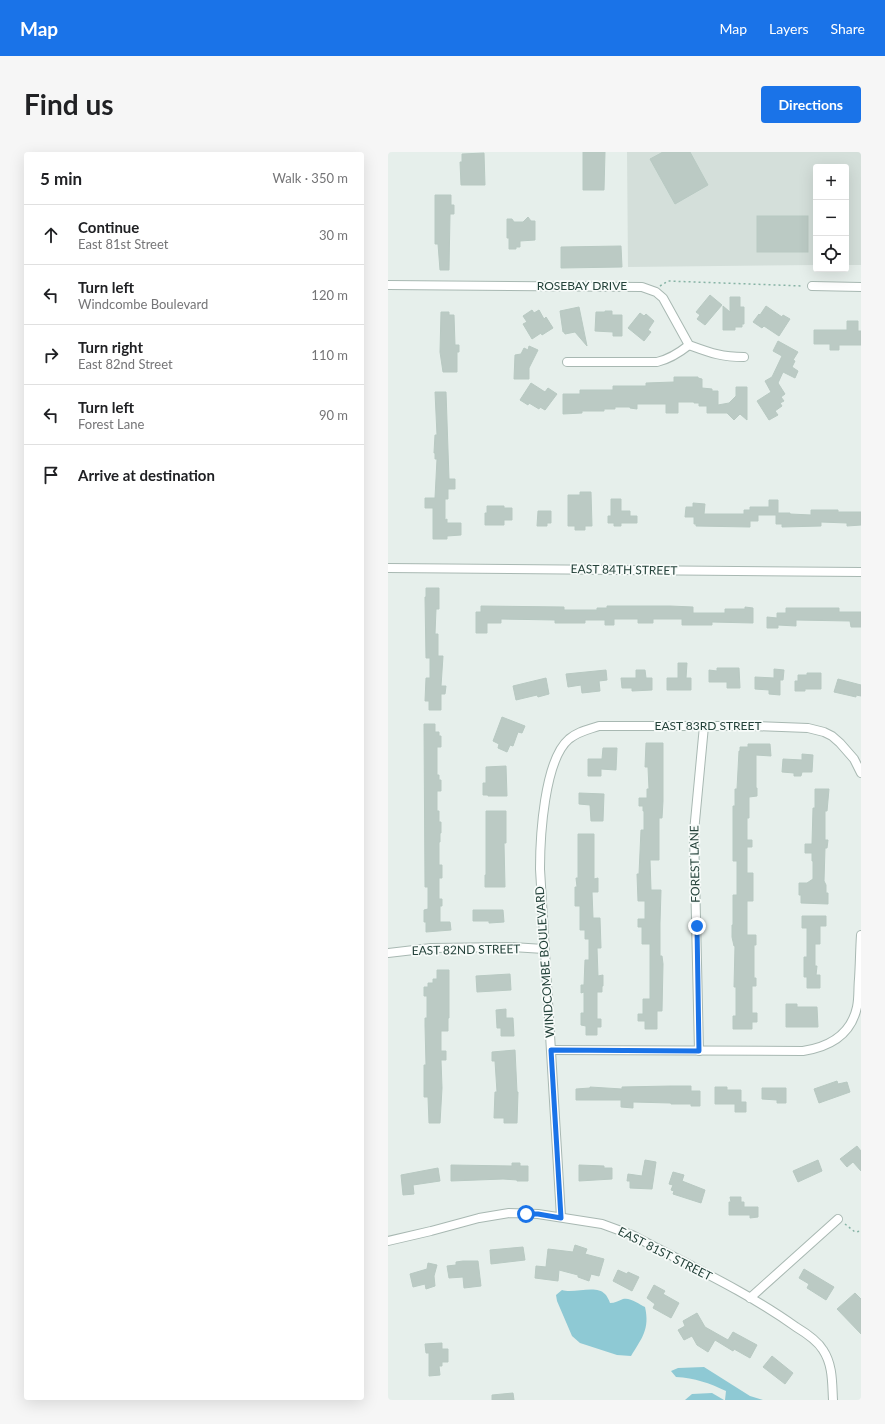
<!DOCTYPE html>
<html lang="en">
<head>
<meta charset="utf-8">
<style>
  body { margin:0; font-family:Lato,sans-serif; background:#f6f6f6; color:#202124 }
  .controls { position:absolute; right:12px; top:12px; display:grid; overflow:hidden; border-radius:4px; box-shadow:0 4px 16px #0002 }
  .controls button { width:36px; height:36px; display:grid; place-items:center; padding:0; border:0; border-bottom:1px solid #e0e0e0; background:#fff; color:#202124; font:20px sans-serif }
  .stop { position:absolute; width:12px; height:12px; margin:-9px; border:3px solid #1a73e8; border-radius:50%; background:#fff }
  .stop.end { background:#1a73e8; border-color:#fff; box-shadow:0 1px 4px #0008 }
  .list { margin:0; padding:0; list-style:none }
  h2 { display:flex; justify-content:space-between; align-items:center; height:52px; margin:0; padding:0 16px; font-size:17px }
  h2 small { font-size:13px; font-weight:400; color:#757577 }
  .list li { display:grid; grid-template-columns:26px 1fr auto; gap:12px; align-items:center; box-sizing:border-box; height:60px; padding:0 16px; border-top:1px solid #e0e0e0 }
  .list b { display:block; font-size:15px; white-space:nowrap }
  .list p { margin:0; font-size:13px; white-space:nowrap; color:#757577 }
  .list em { font-size:13px; font-style:normal; color:#757577 }
  .icon { flex:none; width:22px; height:22px; fill:none; stroke:currentColor; stroke-width:2; stroke-linecap:round; stroke-linejoin:round }
  .map { position:relative; flex:none; width:473px; height:1248px; overflow:hidden; border-radius:4px }
  header { display:flex; align-items:center; gap:24px; box-sizing:border-box; height:56px; padding:0 20px; background:#1a73e8; color:#fff }
  header strong { font-size:19px }
  nav { display:flex; gap:22px; margin-inline-start:auto; font-size:14px }
  .intro { display:flex; align-items:center; justify-content:space-between; box-sizing:border-box; height:96px; padding:0 24px }
  h1 { margin:0; font-size:28px }
  .button { padding:10px 18px; border-radius:4px; background:#1a73e8; color:#fff; font-size:14px; font-weight:700 }
  main { display:flex; gap:24px; padding:0 24px }
  aside { flex:1; background:#fff; border-radius:4px; box-shadow:0 4px 16px #0002 }
  .map>svg:first-child { display:block }
</style>
</head>
<body>
<header>
<strong>Map</strong>
<nav><a>Map</a><a>Layers</a><a>Share</a></nav>
</header>
<div class="intro"><h1>Find us</h1><a class="button">Directions</a></div>
<main>
<aside>
<h2>5 min<small>Walk · 350 m</small></h2>
<ul class="list">
<li><svg class="icon" aria-label="ahead" viewBox="0 0 24 24"><path d="M12 20V5M6 11l6-6 6 6"/></svg><div><b>Continue</b><p>East 81st Street</p></div><em>30 m</em></li>
<li><svg class="icon" aria-label="left" viewBox="0 0 24 24"><path d="M17 20v-9H6M10 6l-5 5 5 5"/></svg><div><b>Turn left</b><p>Windcombe Boulevard</p></div><em>120 m</em></li>
<li><svg class="icon" aria-label="right" viewBox="0 0 24 24"><path d="M7 20v-9h11M14 6l5 5-5 5"/></svg><div><b>Turn right</b><p>East 82nd Street</p></div><em>110 m</em></li>
<li><svg class="icon" aria-label="left" viewBox="0 0 24 24"><path d="M17 20v-9H6M10 6l-5 5 5 5"/></svg><div><b>Turn left</b><p>Forest Lane</p></div><em>90 m</em></li>
<li><svg class="icon" aria-label="arrive" viewBox="0 0 24 24"><path d="M6 21V4h12l-3 4 3 4H6"/></svg><div><b>Arrive at destination</b></div></li>
</ul>
</aside>
<div class="map">
<svg width="473" height="1248" viewBox="0 0 473 1248">
  <rect width="100%" height="100%" fill="#e6efeb"/>
  <path fill="#d4dfda" d="M239,0H473V113H458V15H428V113L240,115Z"/>
  <g fill="#8ec9d4">
    <path d="M174,1138C186,1142 208,1132 217,1142C219,1144 221,1148 222,1151C227,1151 230,1149 235,1147C242,1145 251,1152 257,1155C262,1177 254,1186 243,1204L229,1203L192,1191L184,1184L169,1149L168,1143Z"/>
    <path d="M316,1215L362,1244L375,1248H337L338,1239C321,1231 307,1226 288,1225L283,1219L290,1216Z"/>
    <path d="M324,1241L336,1248H297L304,1242Z"/>
  </g>
  <g fill="#bbcac4" stroke="#b8c9c2">
    <path d="M195,0H217L216,38H195Z"/>
    <path d="M275,0H302L320,33L287,52L262,7Z"/>
    <path d="M96,1L97,33H73L72,10H74V2Z"/>
    <path d="M47,43H63V53H66V62H62L61,118H52L50,92H47Z"/>
    <rect x="369" y="64" width="51" height="36"/>
    <path d="M140,65L143,69H147V88L132,89V95H128V97H121V86H119V67H124L126,70H135Z"/>
    <path d="M233,94L234,115L173,116V95Z"/>
    <path d="M322,143L334,153L317,173L309,167L312,163L308,160Z"/>
    <path d="M342,145H352V155H356V172H354V175H347V178H335V154L342,160Z"/>
    <path d="M378,154L394,165L395,163L402,167L391,184L376,174L374,176L365,170L371,162L372,163Z"/>
    <path d="M191,155L199,194L187,180L177,182L176,180H175L172,159Z"/>
    <path d="M144,158L146,161L151,158L156,167L158,165L165,176L154,183L153,181L144,187L135,172L139,170L135,164Z"/>
    <path d="M217,159H224V163H234V184H225V180L207,179L208,160H217Z"/>
    <path d="M53,160H61V163H66L67,193H71V200H69V220H55L52,200Z"/>
    <path d="M252,161L256,164L258,162L266,169L260,178L263,180L256,189L240,176Z"/>
    <path d="M459,169H470V179H473V193H451V198H442V192H426V178H459Z"/>
    <path d="M390,189L410,200L405,208L407,209L404,215L410,219L407,226L395,220L390,231L397,242L393,245L396,249L392,251L394,254L387,259L390,263L381,268L369,249L383,240L377,229L384,225L394,204L385,199Z"/>
    <path d="M141,194L150,198L141,216V227H126L127,203L133,202L136,196L140,198Z"/>
    <path d="M286,225H310V226L314,227V236L324,237V239H330V253L341,251L348,244V235H359V268L352,262L346,268L339,261H319V254H311V251H306V250H290V261H278V252H249V257L242,256V255H227V257H216V259H194V261L175,262V242H192V238H225V234H258V231L286,230Z"/>
    <path d="M143,231L157,240L160,236L169,242L157,258L152,255L151,257L141,251L140,253L132,248Z"/>
    <path d="M47,240H58L61,327H67V337H60V347H57V368L59,367V371H73V383L59,384V387H45V356H37V346H47L49,307H47V301H46L47,283H49Z"/>
    <path d="M192,340H203L204,374H197V378H187V374H180V343H192Z"/>
    <path d="M223,347H233V359H242V364H249V371H233V374H226V371H220V364H223Z"/>
    <path d="M381,348H390V361H402V362L423,363V358H450V360H473V373L459,374V371L433,370V374L394,375V372H388V363H370V369H362V375L308,374V372H306V365H297L298,355H305V351L317,352L316,362H356V358H362V355H381Z"/>
    <path d="M99,354H116V356H124V368H116V373H97V361H99Z"/>
    <path d="M150,359H163V371H159V374H149Z"/>
    <path d="M38,436H51V457H48L47,482H50V504H55L53,534H58L57,542H53V558H41V549H37L38,526H42V506H38L37,445H38Z"/>
    <path d="M93,454L176,455V458H209V456H219V454H282L305,455V461H337V457H357V455L365,456V471L324,470V473H294V467H265V471H250V467H226V473H217V468H197V471H167V468L113,467V471H99V481H88V460H93Z"/>
    <path d="M398,456H451V460H473V475H463L462,469L408,468V474L390,473V476H379V465L389,466V461H398Z"/>
    <path d="M290,511H299L298,526H303V538H279V526H290Z"/>
    <path d="M329,516H351L352,536H339V530H321V518L329,519Z"/>
    <path d="M386,517L396,518L395,528H392V543L381,542V538L367,537V525L386,526Z"/>
    <path d="M218,518L219,528L211,529L212,539L194,541L193,533L180,535L178,522Z"/>
    <path d="M248,518H257L258,526H264V538L244,539V536H234L233,526H248Z"/>
    <path d="M419,521H433V537H417V539H407V529H410V523H419Z"/>
    <path d="M158,526L161,542L150,545L149,543L128,548L125,534Z"/>
    <path d="M450,527L473,533V544L468,543V545L446,540Z"/>
    <path d="M114,565L137,574L134,581L130,580L125,594L122,593L119,600L110,596L111,592L105,589Z"/>
    <path d="M36,572H47V580H51V584H53V595H49V623H51V628H53V639H49V659H51V670H53V681H52V690H51V713H54V726H51V747H54V754H52V770H62L63,778L38,780V770H36V758L40,757V735H37Z"/>
    <path d="M258,591H275V649L274,666H271V708H262L263,738H273L272,771V804H274L275,812L274,859H269V877H257V869H250V862H255V847H262V792H254V775H250V767H257V749H250L249,722H251L253,678H256V659H255V654H251V646H259V637H261L260,615H257Z"/>
    <path d="M360,592H382L383,604L368,603V636H369V644L361,645V666H359V688H364V695H359V721H365V749H359V783H368V793H366V826H368V834H364V861H369V870H364V877H345V864H348V835H346L347,794H346L344,785V773H345V743H349V709H345V654H347V637H349L351,599H352V595H360Z"/>
    <path d="M215,596H229L228,618L213,617V624H200V607H214Z"/>
    <path d="M414,602L425,603L424,620H414L413,624H406V621L394,620L395,607L414,608Z"/>
    <path d="M118,614L119,644H100V643H95V631H98V615Z"/>
    <path d="M427,637H441L439,659H437V688H440L439,696H437L436,729L438,733V741H440V752L413,751V743H411V731H419L425,727V709H424V701H417V692H424L425,656H427Z"/>
    <path d="M191,641L216,642L215,669H203L202,653L191,652Z"/>
    <path d="M98,659H118V691H116L117,735H97V723H98Z"/>
    <path d="M190,682H206V727L210,726V740H204L205,766H212L213,796H209L210,824L215,823V834H214V840H209V867H213V875H209V883H198V874L193,873V861H196V840L193,841V833H196L197,808H201V787H197V778H192V754H187V735H189L188,726H190Z"/>
    <path d="M85,758H115L116,770L101,771V769H85Z"/>
    <path d="M414,764H438V774H432V792H427V814H429L428,823H432V836H419V825H416V805H419V776H414Z"/>
    <path d="M49,818H61V866H60V879H53V899H58V908H53L54,936L52,971H41L40,945H36V913H38L37,873V866H39V844H36V835H40V831H45V827H49Z"/>
    <path d="M122,822L123,838L89,840L88,824Z"/>
    <path d="M398,852H409V855H429L430,875H398Z"/>
    <path d="M118,857V866H125L126,884H113V876H109L108,858Z"/>
    <path d="M127,898L129,940H130L129,971H116V966H106L107,940H109L107,909H104V900Z"/>
    <path d="M449,929L450,932L459,930L462,940L431,951L426,937Z"/>
    <path d="M283,934H303V939H312V954H303V952H283V951L245,950V956L233,955V948H188V937L202,936V935L234,937V935Z"/>
    <path d="M327,935H339V938H353V950H358V960H347V952H327Z"/>
    <path d="M374,936H398V951H389V948L374,947Z"/>
    <path d="M469,994L473,999V1019L465,1010L459,1015L452,1007Z"/>
    <path d="M257,1008L268,1010L264,1037L242,1036V1029H239L240,1022L254,1024Z"/>
    <path d="M430,1008L434,1019L410,1030L405,1019Z"/>
    <path d="M124,1011H132V1014H140V1029H129V1028L115,1027L63,1029V1013L124,1014Z"/>
    <path d="M191,1013L216,1014V1016H224V1027L191,1029Z"/>
    <path d="M50,1016L52,1029L25,1033L26,1042L15,1043L13,1023Z"/>
    <path d="M285,1020L296,1023L294,1029L317,1038L313,1051L285,1042L286,1039L283,1038L285,1033L281,1032Z"/>
    <path d="M342,1045H353V1050H356V1055H370V1065L362,1066V1063H341V1050H343Z"/>
    <path d="M187,1093L199,1097L197,1102L216,1107L211,1124L203,1122L201,1129L190,1125V1123L171,1118L170,1129L147,1126L148,1114L158,1115L160,1097L185,1100Z"/>
    <path d="M135,1095L137,1108L103,1112L102,1098Z"/>
    <path d="M75,1109H90L93,1134L76,1136L75,1125L61,1126L59,1114L68,1113V1110Z"/>
    <path d="M40,1111L49,1113L46,1124L47,1134L38,1137L37,1132L25,1135L22,1122L39,1117Z"/>
    <path d="M416,1117L446,1135L438,1148L419,1136L421,1132L411,1126Z"/>
    <path d="M230,1118L239,1122L240,1120L251,1125L244,1139L225,1129Z"/>
    <path d="M266,1133L277,1139L275,1142L291,1151L283,1166L265,1156L267,1152L259,1146Z"/>
    <path d="M467,1141L473,1147V1182L449,1157Z"/>
    <path d="M309,1161L317,1175L340,1188L345,1180L369,1193L362,1206L346,1197L345,1199L327,1188L320,1200L309,1193L304,1184L296,1188L290,1178L297,1174L295,1169Z"/>
    <path d="M54,1191V1197H60V1210H54V1214H51L52,1223L41,1224V1201H38L37,1192Z"/>
    <path d="M384,1204L405,1221L397,1232L375,1215Z"/>
    <path d="M125,1241L126,1248H104V1243Z"/>
  </g>
  <g fill="none" stroke-linecap="round" stroke-linejoin="round">
    <g stroke="#a8b8b2" stroke-width="10">
      <g id="minor">
        <path d="M0,133L254,135L268,140L275,146L301,193C323,201 333,205 356,205"/>
        <path d="M424,134L473,135"/>
        <path d="M179,210H269C282,207 291,201 301,193"/>
        <path d="M0,416L473,420"/>
        <path d="M0,801L43,796L124,795L156,797"/>
        <path d="M163,898L415,899C441,895 463,883 469,855C471,846 470,836 471,827C472,812 472,798 473,783"/>
        <path d="M311,899L306,680L316,574"/>
        <path d="M173,1065L152,717C152,686 156,608 181,587C191,579 199,578 211,574H364L420,576L436,580L444,584L452,591L466,607L473,621"/>
        <path d="M0,1089L43,1079L91,1066L121,1061L150,1062L214,1072L244,1083C298,1112 358,1139 408,1175C418,1181 429,1188 435,1198C445,1213 444,1231 445,1248"/>
        <path d="M362,1146L450,1067"/>
      </g>
    </g>
    <g stroke="#86b3a5" stroke-width="1.5" stroke-dasharray="2 3" stroke-linecap="butt">
      <path d="M272,134L280,129L415,134"/>
      <path d="M457,1072L467,1080L473,1079"/>
    </g>
    <use href="#minor" stroke="#fff" stroke-width="8"/>
  </g>
  <g fill="none" stroke-linecap="round" stroke-linejoin="round">
    <path stroke="#1a73e8" stroke-width="5" d="M138,1062H150L173,1066L163,898L311,899L309,774"/>
  </g>
  <g text-anchor="middle" stroke-width="3.5" stroke-linejoin="round" paint-order="stroke">
    <g font-size="12" fill="#24423a" stroke="#f7fbf9">
      <text x="194" y="138">ROSEBAY DRIVE</text>
      <text transform="translate(236 418) rotate(1)" y="4">EAST 84TH STREET</text>
      <text x="320" y="578">EAST 83RD STREET</text>
      <text transform="translate(307 712) rotate(-91)" y="4">FOREST LANE</text>
      <text transform="translate(78 798) rotate(-1)" y="4">EAST 82ND STREET</text>
      <text transform="translate(157 810) rotate(-94)" y="4">WINDCOMBE BOULEVARD</text>
      <text transform="translate(277 1102) rotate(27)" y="4">EAST 81ST STREET</text>
    </g>
  </g>
</svg>
<div class="controls">
<button>+</button>
<button>−</button>
<button><svg class="icon" aria-label="locate" viewBox="0 0 24 24"><circle cx="12" cy="12" r="6"/><path d="M12 2v4M12 18v4M2 12h4M18 12h4"/></svg></button>
</div>
<div class="stop" style="left:138px;top:1062px"></div>
<div class="stop end" style="left:309px;top:774px"></div>
</div>
</main>
</body>
</html>
